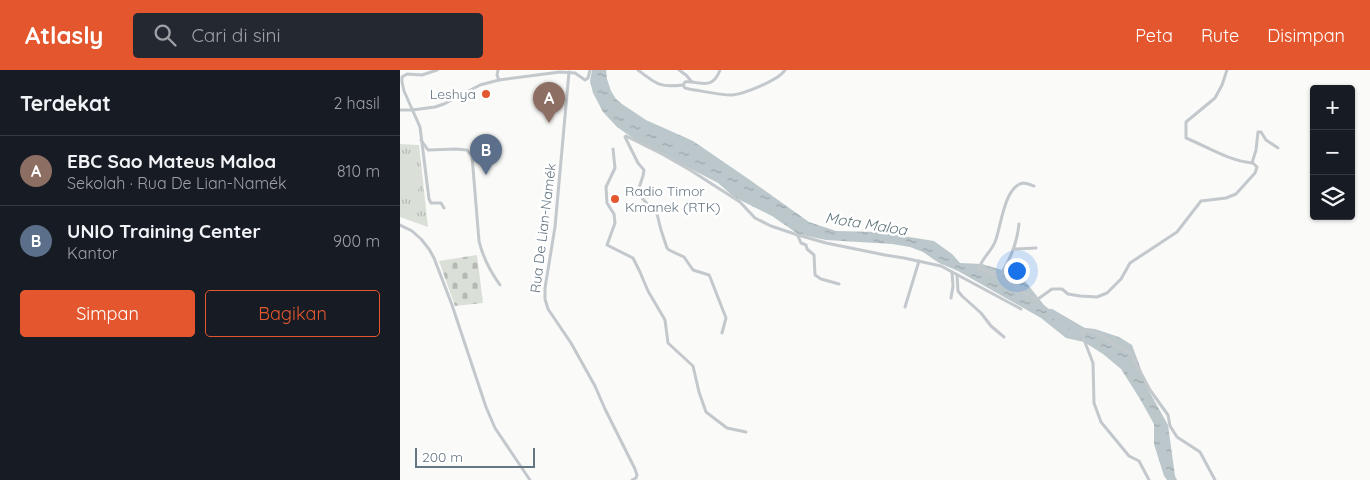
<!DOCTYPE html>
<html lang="id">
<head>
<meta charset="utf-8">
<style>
  body { margin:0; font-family:Quicksand,sans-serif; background:#242831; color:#f1f3f6 }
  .controls { position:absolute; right:15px; top:15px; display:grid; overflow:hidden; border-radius:5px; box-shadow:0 1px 4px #0004 }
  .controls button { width:45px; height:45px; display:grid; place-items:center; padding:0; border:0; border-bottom:1px solid #363941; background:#171b24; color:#f1f3f6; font:25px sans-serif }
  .scale { position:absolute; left:15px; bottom:12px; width:120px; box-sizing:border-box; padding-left:5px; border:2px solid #657683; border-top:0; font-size:14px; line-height:18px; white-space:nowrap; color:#657683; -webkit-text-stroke:4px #fff; paint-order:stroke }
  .you { position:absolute; left:616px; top:200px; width:18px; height:18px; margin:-12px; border:4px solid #fff; border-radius:50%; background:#1a73e8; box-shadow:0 0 0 8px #1a73e833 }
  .badge { display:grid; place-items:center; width:32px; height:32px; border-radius:50%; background:#e4572e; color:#fff; font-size:16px; font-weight:700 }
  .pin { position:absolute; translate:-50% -41px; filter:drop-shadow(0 1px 2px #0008) }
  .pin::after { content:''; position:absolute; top:26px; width:18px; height:15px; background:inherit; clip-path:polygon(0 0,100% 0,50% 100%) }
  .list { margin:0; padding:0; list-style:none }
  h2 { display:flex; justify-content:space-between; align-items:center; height:65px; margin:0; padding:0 20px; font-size:21px }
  h2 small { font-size:16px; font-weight:400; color:#9ea1a6 }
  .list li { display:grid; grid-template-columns:32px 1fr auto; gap:15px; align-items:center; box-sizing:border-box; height:70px; padding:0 20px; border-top:1px solid #363941 }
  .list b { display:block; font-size:19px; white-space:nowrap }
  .list p { margin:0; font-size:16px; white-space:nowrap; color:#9ea1a6 }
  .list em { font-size:16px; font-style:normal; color:#9ea1a6 }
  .actions { display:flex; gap:10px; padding:15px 20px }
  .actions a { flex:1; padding:11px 0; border:1px solid #e4572e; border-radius:5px; text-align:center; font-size:18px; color:#e4572e }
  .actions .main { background:#e4572e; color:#fff }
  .icon { flex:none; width:28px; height:28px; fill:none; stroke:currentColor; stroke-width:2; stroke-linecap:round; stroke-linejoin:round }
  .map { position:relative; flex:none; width:970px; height:410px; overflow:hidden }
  header { display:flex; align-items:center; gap:30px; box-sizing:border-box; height:70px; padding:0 25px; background:#e4572e; color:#fff }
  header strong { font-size:24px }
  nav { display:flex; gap:28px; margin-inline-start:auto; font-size:18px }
  .search { width:350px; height:45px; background:#242831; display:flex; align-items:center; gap:12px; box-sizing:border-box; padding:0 18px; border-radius:5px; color:#9ea1a6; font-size:19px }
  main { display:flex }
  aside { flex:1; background:#171b24 }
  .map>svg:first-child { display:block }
</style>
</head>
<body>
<header>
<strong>Atlasly</strong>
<div class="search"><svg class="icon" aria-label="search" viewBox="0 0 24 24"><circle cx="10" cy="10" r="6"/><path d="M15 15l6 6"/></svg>Cari di sini</div>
<nav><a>Peta</a><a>Rute</a><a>Disimpan</a></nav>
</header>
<main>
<aside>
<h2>Terdekat<small>2 hasil</small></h2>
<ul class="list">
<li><span class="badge" style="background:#8d6e63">A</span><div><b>EBC Sao Mateus Maloa</b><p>Sekolah · Rua De Lian-Namék</p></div><em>810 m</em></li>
<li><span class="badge" style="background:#5c6f8a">B</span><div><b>UNIO Training Center</b><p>Kantor</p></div><em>900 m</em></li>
</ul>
<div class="actions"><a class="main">Simpan</a><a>Bagikan</a></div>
</aside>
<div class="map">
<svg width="970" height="410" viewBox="0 0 970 410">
  <defs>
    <pattern id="grass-tufts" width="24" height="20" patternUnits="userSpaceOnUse" patternTransform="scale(1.25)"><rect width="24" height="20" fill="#dadfd7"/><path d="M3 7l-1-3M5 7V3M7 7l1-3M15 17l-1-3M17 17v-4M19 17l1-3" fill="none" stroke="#b4b9b4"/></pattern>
    <pattern id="cemetery-stones" width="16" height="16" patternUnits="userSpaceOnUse" patternTransform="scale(1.25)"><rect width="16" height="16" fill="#dadfd7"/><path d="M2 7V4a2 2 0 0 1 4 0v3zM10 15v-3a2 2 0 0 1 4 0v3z" fill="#b4b9b4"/></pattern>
    <pattern id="water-ripples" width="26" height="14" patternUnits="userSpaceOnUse" patternTransform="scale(1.25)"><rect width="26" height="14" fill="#bbc7cb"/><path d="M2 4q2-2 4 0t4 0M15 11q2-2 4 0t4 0" fill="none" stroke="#9ca6aa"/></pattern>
  </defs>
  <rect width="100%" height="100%" fill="#fafaf8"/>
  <path fill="url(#grass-tufts)" d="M0,74L19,75L28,157L0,147Z"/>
  <path fill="url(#cemetery-stones)" d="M77,185L83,233L55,236L39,191Z"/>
  <g fill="#dadfd7">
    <path d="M17,87V98L0,99V88Z"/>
    <path d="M1,101H17V111L1,112Z"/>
    <rect x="2" y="114" width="16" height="15"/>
  </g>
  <path fill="url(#water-ripples)" d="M192,0H206L207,9L211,21L216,29L222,34L246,50L293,71L350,110L409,152L436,161L478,162L534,171L552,184L560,193L582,194L605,201L625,211L644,235L670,256L695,259L719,267L732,275L749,321L768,355L775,406L777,410H767L764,406L754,374V354L740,329L721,299L703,284L684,272L666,268L641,248L558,201L539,193L523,182L510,177L492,174L426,170L398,164L372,146L334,127L318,113L237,71L217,57L203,42L193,23L190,11Z"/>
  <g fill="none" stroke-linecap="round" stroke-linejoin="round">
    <path stroke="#bbc7cb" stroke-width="8" d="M651,243L682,261"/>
    <g stroke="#c3c8cc" stroke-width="3">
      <path d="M37,0L22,5L7,4L2,7V12L4,21L20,57L29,129L31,133H41L44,138"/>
      <path d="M98,0L97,5L99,10"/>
      <path d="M238,0C256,14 260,18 283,15L285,12C299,10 312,22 320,0"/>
      <path d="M279,0L286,5L292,12"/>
      <path d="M169,2L155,157L145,218V229L148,239L171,273L195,316L205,339L235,399L237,405L236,408L232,410"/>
      <path d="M283,15L285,18L289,19C303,21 318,25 332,25C344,24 379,10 385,0"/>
      <path d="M0,40H12L35,37L44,34L80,15L99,10L160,2L175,3L185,10L188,8L190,0"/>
      <path d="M21,70L28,80L56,79L67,80L72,86L79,171C83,188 90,201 100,215"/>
      <path d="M213,79L215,98L206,117L207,133L214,144L215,153L207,175L233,188L240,202L248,221L265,250L268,273L293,296L299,322L306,342L327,358L346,362"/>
      <path d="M852,93L856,80L858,62H861L866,70L878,78"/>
      <path d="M634,116C631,115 626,113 623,113C604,116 601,158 595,172C591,182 581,189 579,199C587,201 592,202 601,207C613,214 624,226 638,229L652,219H662L668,224L680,226L697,227L707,223L721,209L730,193L777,162L801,131L826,128L836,124L855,103L857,97L853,93C829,91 808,77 786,68V52L815,28L822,15L827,0"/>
      <path d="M0,155L12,161L21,169L29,179L34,188L52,235L86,337L95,358L130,410"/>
      <path d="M398,166L401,173L406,175L407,179L414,185L415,205L421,209L439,214"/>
      <path d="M615,179L636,178"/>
      <path d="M557,205L558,221L562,226L581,243L591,256L604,267"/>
      <path d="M600,206C610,189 617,174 619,154"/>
      <path d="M551,228L553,216L552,202"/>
      <path d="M505,237L519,191"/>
      <path d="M322,263L326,248L310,207L309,205L293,200L284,187L269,180L267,178L261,160L257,144L240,126L239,118L243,106L244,100L238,93L225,67L226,66L262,84L290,100L340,132L355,148L371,156L398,165L426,173L485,185L504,188L541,196L621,239"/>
      <path d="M749,410L739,391L729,386L701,352L694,333L693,293L683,267L682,261L686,260L700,264L708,271L729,282L734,290L750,320L768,345L770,356L777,367L800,382L815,410"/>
    </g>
  </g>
  <g fill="#e4572e" stroke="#fff" stroke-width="2">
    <circle cx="86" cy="24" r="5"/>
    <circle cx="215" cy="129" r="5"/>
  </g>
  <g text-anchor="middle" stroke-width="5" stroke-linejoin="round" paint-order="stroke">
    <g font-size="14" fill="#657683" stroke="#fff" text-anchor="end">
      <text x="76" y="29">Leshya</text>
      <text x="225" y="126" text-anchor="start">Radio Timor<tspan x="225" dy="16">Kmanek (RTK)</tspan></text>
    </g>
    <g font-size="14" fill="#657683" stroke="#fff">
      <text transform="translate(143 158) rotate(-83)" y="5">Rua De Lian-Namék</text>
    </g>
    <g font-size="15" font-style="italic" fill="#60757c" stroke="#fff">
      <text transform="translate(466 154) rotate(9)" y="5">Mota Maloa</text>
    </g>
  </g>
</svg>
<div class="controls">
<button>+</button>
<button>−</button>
<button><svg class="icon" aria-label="layers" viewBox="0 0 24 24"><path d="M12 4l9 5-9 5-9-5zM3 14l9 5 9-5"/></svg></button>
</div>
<div class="scale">200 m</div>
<div class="you"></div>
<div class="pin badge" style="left:149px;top:53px;background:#8d6e63">A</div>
<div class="pin badge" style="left:86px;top:105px;background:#5c6f8a">B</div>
</div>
</main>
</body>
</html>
